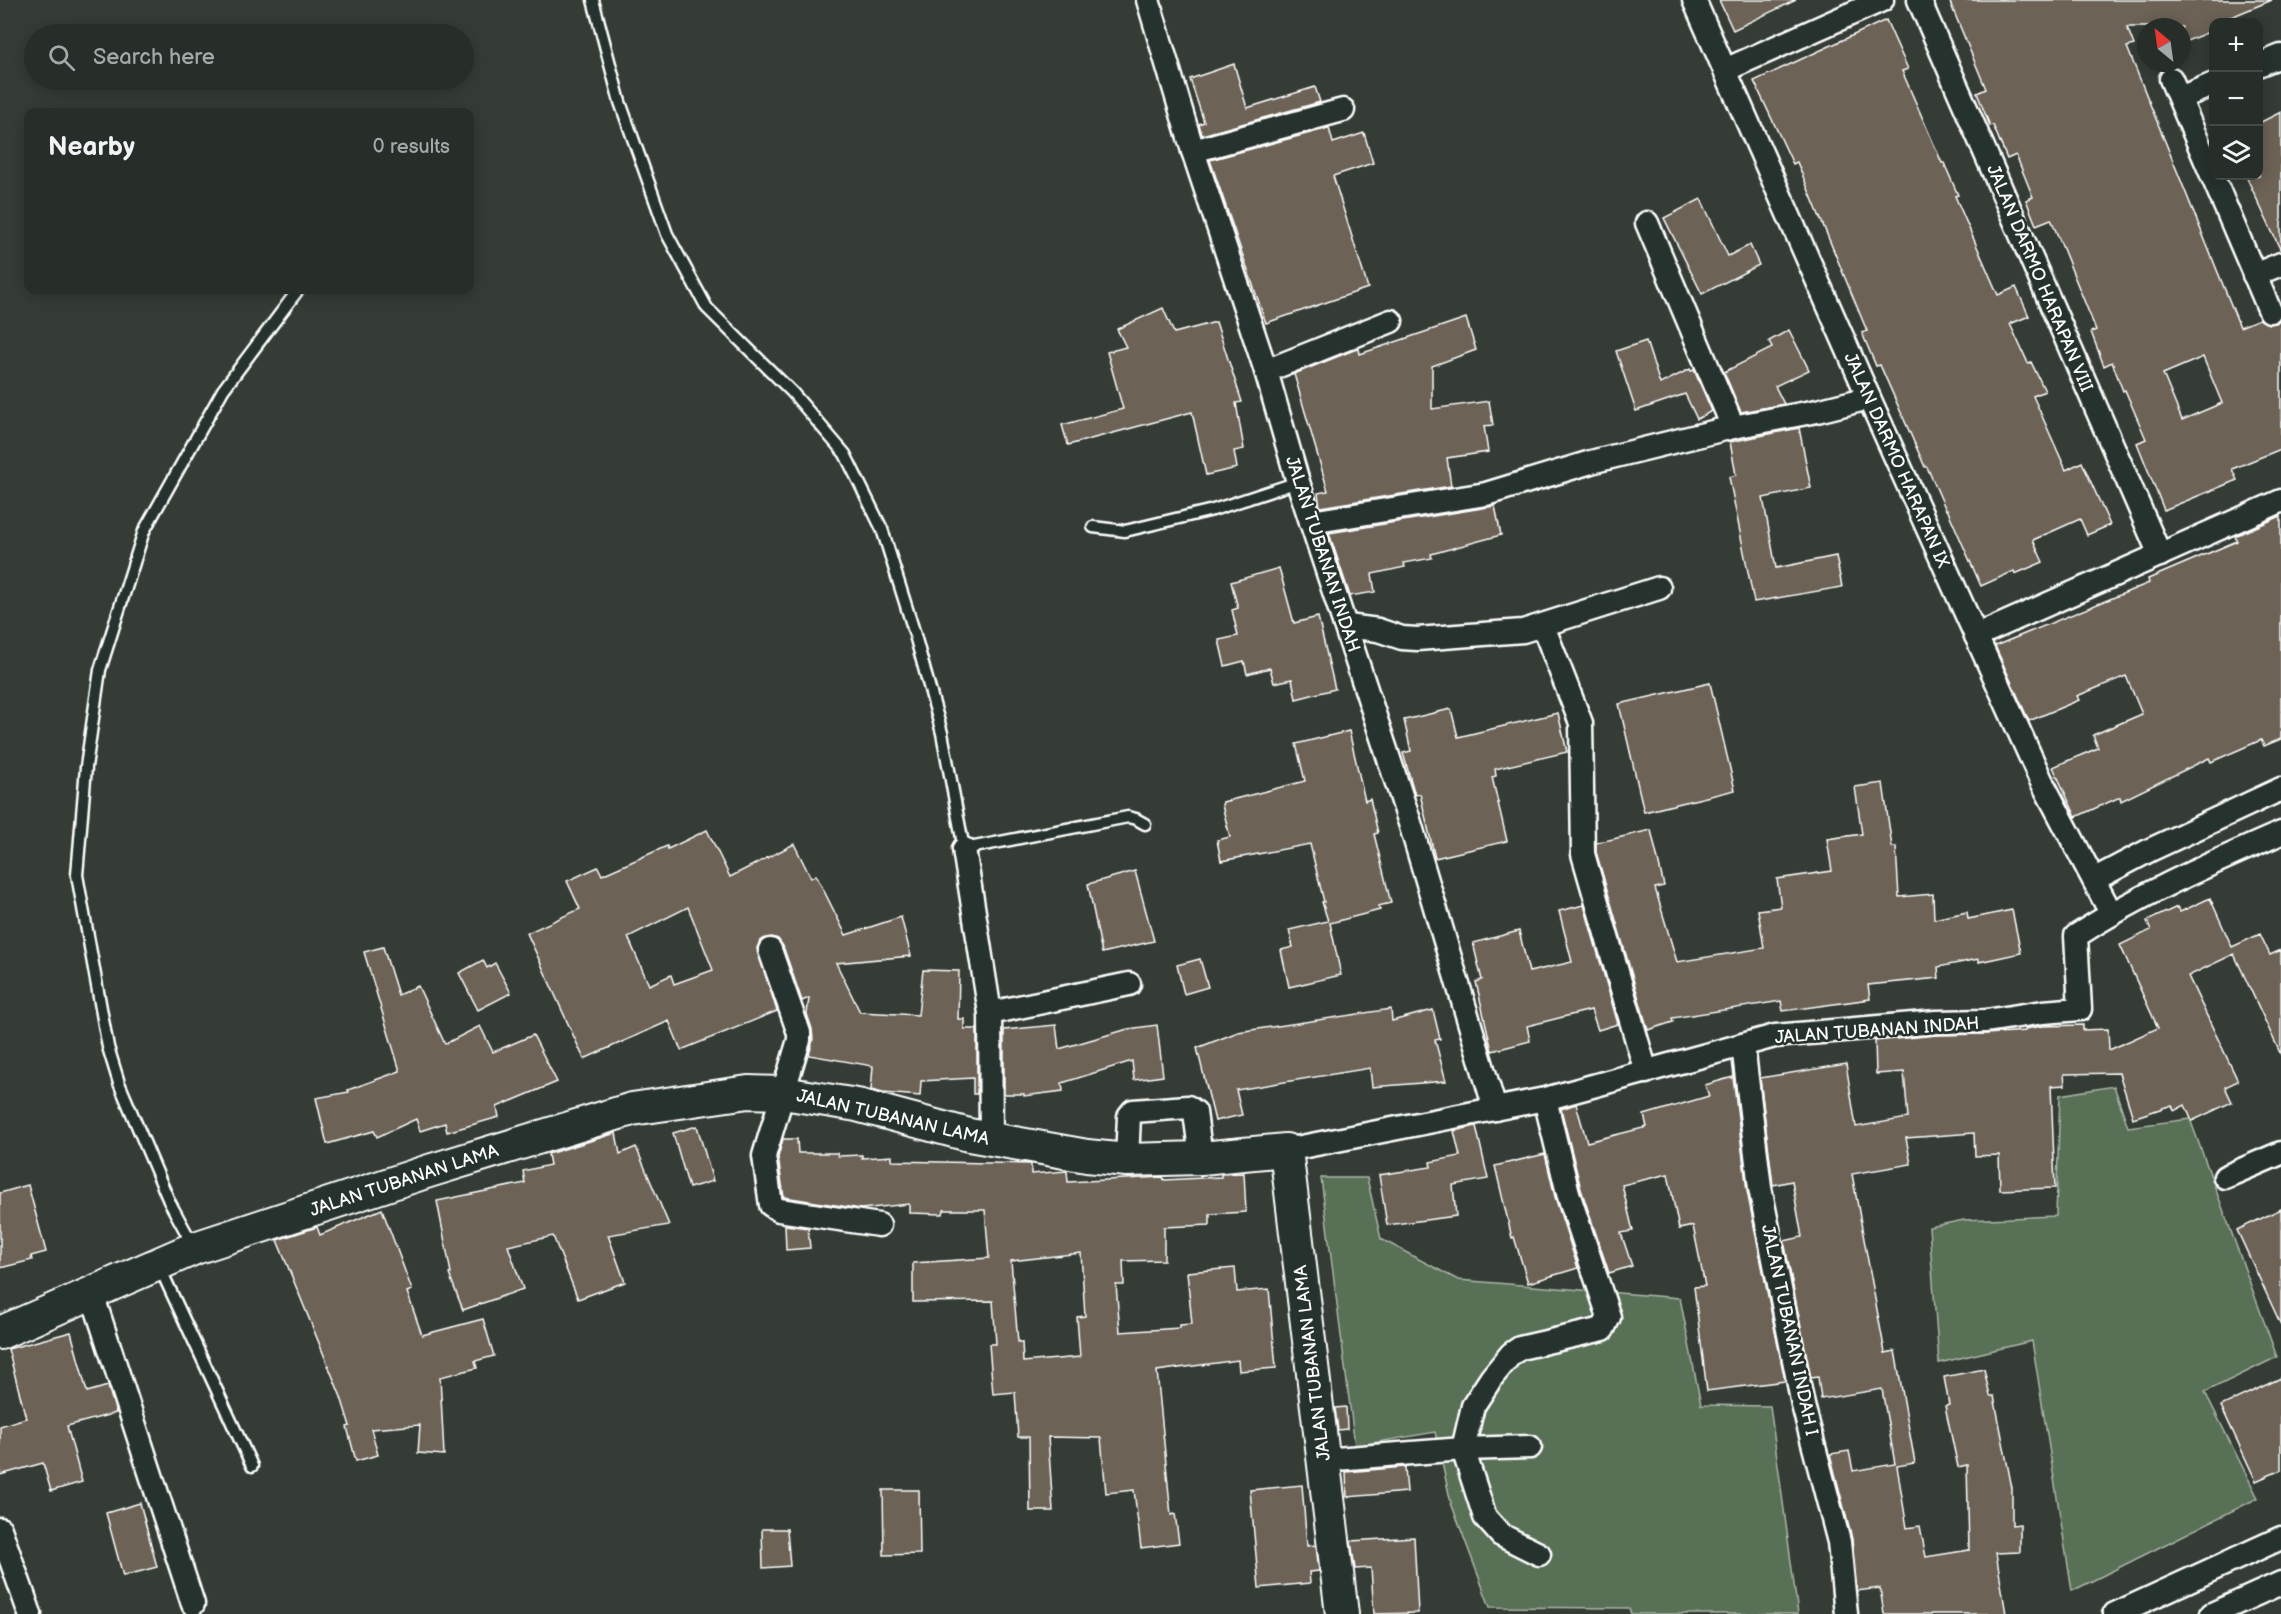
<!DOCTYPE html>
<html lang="en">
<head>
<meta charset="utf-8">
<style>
  body { margin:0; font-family:"Balsamiq Sans",sans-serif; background:#333934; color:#f1f3f6 }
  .controls { position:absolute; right:18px; top:18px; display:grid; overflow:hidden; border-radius:12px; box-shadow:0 3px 15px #0003 }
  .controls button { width:54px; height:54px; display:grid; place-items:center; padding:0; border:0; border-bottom:2px solid #434945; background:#272d28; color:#f1f3f6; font:30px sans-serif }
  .compass { position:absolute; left:2137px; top:18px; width:54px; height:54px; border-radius:50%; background:#272d28; box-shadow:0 3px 15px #0003; rotate:331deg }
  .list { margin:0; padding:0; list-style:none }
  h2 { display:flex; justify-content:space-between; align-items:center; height:78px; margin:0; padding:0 24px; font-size:26px }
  h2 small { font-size:20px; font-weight:400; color:#a4a8a8 }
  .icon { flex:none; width:33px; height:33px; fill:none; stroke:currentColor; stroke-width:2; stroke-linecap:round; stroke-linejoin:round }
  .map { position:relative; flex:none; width:2281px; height:1614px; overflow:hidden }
  .search { position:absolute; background:#272d28; box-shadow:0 3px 15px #0003; left:24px; top:24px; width:450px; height:66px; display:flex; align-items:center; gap:15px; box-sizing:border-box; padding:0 21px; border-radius:33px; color:#a4a8a8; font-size:22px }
  .panel { position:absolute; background:#272d28; box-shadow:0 3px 15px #0003; left:24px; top:108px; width:450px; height:186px; border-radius:12px }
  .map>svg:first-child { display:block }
</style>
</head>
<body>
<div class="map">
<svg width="2281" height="1614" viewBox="0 0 2281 1614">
  <rect width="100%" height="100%" fill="#343c35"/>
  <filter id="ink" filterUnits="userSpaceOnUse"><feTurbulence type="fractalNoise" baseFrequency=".0167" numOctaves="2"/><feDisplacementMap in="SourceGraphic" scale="12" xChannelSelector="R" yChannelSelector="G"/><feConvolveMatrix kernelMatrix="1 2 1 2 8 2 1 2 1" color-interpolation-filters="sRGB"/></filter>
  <g filter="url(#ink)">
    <g fill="#586f54" stroke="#acb7aa" stroke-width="1.5">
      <path d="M2114,1086L2128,1127L2190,1119L2277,1357L2205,1392L2258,1498L2072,1591L2032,1341L1939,1363L1929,1227L1964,1220L2056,1216L2060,1095Z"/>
      <path d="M1321,1178H1367L1381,1239L1458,1280L1680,1298L1701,1405L1770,1406L1798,1614H1631L1629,1608L1490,1607L1451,1503L1435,1432L1355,1446Z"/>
    </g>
    <g fill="#6c6256" stroke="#fff" stroke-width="1.5" fill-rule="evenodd">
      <path d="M1719,0H1796L1733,30Z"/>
      <path d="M1949,0H2272L2224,20L2225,22H2214V30L2182,43V27H2127L2134,45L2127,47L2240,327L2259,319L2269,324L2276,323L2281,319V449L2232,469L2237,480L2164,510L2137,443L2146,439L2125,390L2123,391L2112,362L2104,366L2091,332L2096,330L2051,219L2036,225L2026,200L2033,197L2016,155L2007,159L1993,125L1990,126L1977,93L1986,89ZM2203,357L2222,403L2182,420L2163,374Z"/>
      <path d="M1886,20L1908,69L1902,71L1942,163H1944L1958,195L1955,196L1998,295L2016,287L2029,316L2010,324L2028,363L2031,362L2045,391L2033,396L2066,470L2082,462L2110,525L2087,535L2080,519L2033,540L2043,562L2015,574L2014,571L1981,586L1947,509L1946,510L1927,467H1925L1880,365L1876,366L1862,333L1867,331L1797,162L1793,164L1754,81Z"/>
      <path d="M1234,64L1247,108L1315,87L1320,102L1202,135L1199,124L1204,122L1190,79Z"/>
      <path d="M2281,112V251L2246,176H2259V123Z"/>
      <path d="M1329,128L1333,143L1364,133L1373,163L1333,176L1368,288L1266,323L1210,160Z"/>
      <path d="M1701,199L1728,256L1750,245L1759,265L1702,294L1664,218Z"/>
      <path d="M1163,308L1174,333L1216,322L1242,402L1236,403L1244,449L1234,451L1237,468L1206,475L1192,412L1068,445L1062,425L1123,409L1107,352L1126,347L1117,329Z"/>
      <path d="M1466,318L1476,350L1432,366V409L1489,401L1493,425L1484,426L1488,452L1447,458L1451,486L1320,507L1318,493L1328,491L1294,374L1354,350L1359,349L1360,354Z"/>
      <path d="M1789,330L1809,370L1775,386L1784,404L1741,412L1724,372L1772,348L1769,341Z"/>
      <path d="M1646,341L1660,384L1690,369L1691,371L1694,370L1712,411L1697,419L1685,394L1636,411L1616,351Z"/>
      <path d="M1799,428L1811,488L1763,498L1776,568L1836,556L1842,587L1754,602L1729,477L1736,475L1730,442Z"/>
      <path d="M1495,506L1501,535L1431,554L1432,558L1404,563L1405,567L1372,574L1375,592L1350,596L1329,533Z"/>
      <path d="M2281,516V739L2264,746L2261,740L2211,762L2209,758L2121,801L2120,797L2076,817L2053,767L2098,748L2093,735L2142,714L2126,676L2077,696L2079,700L2029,721L1995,646L2149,583L2148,579L2237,541L2235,536Z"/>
      <path d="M1279,568L1294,623L1318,617L1335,689L1296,699L1292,679L1274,683L1270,668L1247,674L1244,661L1225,666L1219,640L1238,636L1232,610L1238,608L1231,582Z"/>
      <path d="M1710,683L1735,790L1644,812L1619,704Z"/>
      <path d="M1451,709L1458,737L1558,713L1567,752L1495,769L1496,776L1492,777L1507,841L1435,858L1420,794L1415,795L1403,753L1411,751L1404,720Z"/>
      <path d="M1349,731L1365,801L1370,799L1378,833L1374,834L1391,903L1378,906L1380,910L1330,923L1341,975L1289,987L1281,950L1293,947L1289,930L1328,921L1322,902H1324L1310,844L1221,861L1217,840L1230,837L1222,805L1223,802L1305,781L1296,744Z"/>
      <path d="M1883,783L1892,847H1896L1899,897L1933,894L1934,919L1967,912L1968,919L2012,910L2021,953L1979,962V959L1938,967L1939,978L1868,985L1870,999L1783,1011L1781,1001L1672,1018L1673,1022L1648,1030L1596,852V843L1651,830L1664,886L1655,888L1677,962L1764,948L1758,910L1781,907L1777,879L1832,871L1827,839L1862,834L1855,787Z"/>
      <path d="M707,830L730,877L794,844L811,878L816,875L846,935L901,917L911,956L836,963L860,1012L918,1015L923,970L959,971L958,1019H964V1029H977V1094H973V1078L921,1081L920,1096L883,1093L871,1090L873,1066L809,1055L813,1040L812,1029L807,1014L809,998L802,1001L783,946L778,939L772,937L760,941L757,948L777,1011L681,1050L669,1021L584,1059L527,933L580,909L567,881L598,867L602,875L667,846L668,849ZM688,907L713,970L674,984L671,975L649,985L628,937Z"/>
      <path d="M1135,871L1154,941L1102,953L1088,884Z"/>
      <path d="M2210,898L2232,947L2260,934L2270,955L2281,950V1055L2234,954L2188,976L2238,1081L2225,1087L2232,1102L2192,1121L2185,1105L2174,1111L2172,1105L2133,1118L2119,1073L2064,1074L2065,1085L2051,1086L2055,1188L2000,1190L1999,1155L1975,1156L1974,1133L1906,1138L1911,1164L1852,1174L1885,1353L1895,1351L1915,1463L1897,1466L1907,1528L1920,1526L1926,1557L1969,1550L1967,1465L1958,1467L1945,1406L1949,1405L1944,1377L1984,1369L1990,1396H1994L2012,1488V1525L2020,1524V1552L1996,1553L2006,1614H1884L1880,1588L1857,1591L1852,1539L1830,1454L1849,1451L1853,1471L1895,1464L1882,1389L1821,1399L1818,1377L1811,1378L1784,1241L1802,1237L1792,1181L1773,1185L1760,1078L1846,1064L1856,1127L1908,1118L1904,1072L1876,1074L1875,1041L1937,1035L1986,1034L2025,1031V1029L2043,1026L2083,1025V1030L2108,1029L2109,1050L2158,1028L2120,945L2151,930L2147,921L2177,907L2180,912Z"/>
      <path d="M1584,905L1618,1024L1598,1030L1591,1010L1527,1026L1530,1041L1492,1051L1476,982L1482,980L1473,943L1519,931L1529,972L1572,962L1559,911Z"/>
      <path d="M383,947L398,995L418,986L445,1044L480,1026L493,1052L533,1035L557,1082L497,1107L499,1117L447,1132L445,1123L420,1131L416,1119L377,1137L374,1131L327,1144L316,1098L349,1092L348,1090L400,1071L364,952Z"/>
      <path d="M1200,959L1208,987L1184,994L1177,965Z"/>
      <path d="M483,960L487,968L495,963L511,993L478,1010L459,973Z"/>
      <path d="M1391,1009L1392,1021L1433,1010L1440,1039L1435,1040L1446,1081L1372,1087L1370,1068L1236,1090L1242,1115L1215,1121L1197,1048L1238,1032Z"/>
      <path d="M1056,1025L1059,1049L1128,1029L1157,1025L1163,1076L1134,1080L1132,1061L1062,1083L1063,1091L1024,1096V1094H1004V1030Z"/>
      <path d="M1733,1077L1747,1191L1785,1381L1707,1391L1694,1287L1705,1286L1693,1226L1679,1229L1668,1174L1622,1185L1633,1231L1621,1233L1632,1266L1609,1273L1581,1189L1561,1109L1576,1104L1587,1142L1647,1127L1644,1115L1709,1096L1705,1085Z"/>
      <path d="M697,1126L713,1181L689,1188L673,1133Z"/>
      <path d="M1476,1126L1488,1179L1453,1185L1456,1216L1387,1225L1379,1175L1431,1167L1430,1162L1460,1156L1454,1131Z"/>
      <path d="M616,1133L620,1154L636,1147L669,1225L608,1235L625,1282L578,1299L553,1236L508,1246L523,1289L463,1310L449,1274L451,1273L437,1201L525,1183L523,1171L550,1165L548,1154Z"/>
      <path d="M783,1139H797L798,1153H837L838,1156L862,1155V1158L892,1156V1161L1031,1164V1174L1067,1171L1068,1182L1163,1177L1164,1180L1221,1177V1174L1244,1173L1246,1212L1210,1214V1225L1164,1227V1260L1123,1261L1124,1285H1116L1120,1332L1180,1328V1325L1192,1324L1187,1272L1235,1268L1237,1292L1269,1289L1276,1368L1239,1371L1238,1360L1157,1371L1171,1515L1175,1514L1179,1543L1141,1548L1134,1490L1106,1493L1101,1438L1048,1437L1053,1511H1030L1029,1437H1018L1015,1392L993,1394L989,1344H996L993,1301L913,1302V1263L989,1258L985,1210H944L943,1214L909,1213V1204L861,1209L784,1197L778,1157ZM1081,1253L1085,1316L1077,1317L1080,1357L1023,1362L1022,1342H1018L1011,1261Z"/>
      <path d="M1545,1154L1555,1197L1578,1268L1528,1283L1514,1237L1512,1238L1495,1166Z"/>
      <path d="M28,1185L46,1252L31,1256L32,1260L0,1268V1193Z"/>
      <path d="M382,1209L412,1290L407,1292L422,1335L483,1319L494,1356L475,1361L477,1368L440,1377L444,1455L418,1453L420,1425L371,1429L378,1455L356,1461L347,1427L350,1426L341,1397L277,1240L317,1227L320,1235Z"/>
      <path d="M2281,1209V1325L2237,1230Z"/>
      <path d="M785,1225L808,1228L810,1248L786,1250Z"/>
      <path d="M71,1332L87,1392L108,1386L116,1413L67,1426L82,1482L51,1491L43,1463L0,1475V1426L26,1418L8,1349Z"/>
      <path d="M2281,1378V1470L2256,1481L2221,1406Z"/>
      <path d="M1346,1407L1347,1429L1338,1430L1335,1408Z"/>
      <path d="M1405,1467L1407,1492L1347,1497L1346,1472Z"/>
      <path d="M1302,1485L1307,1546L1316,1545L1319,1571L1309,1572L1310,1583L1259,1588L1250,1490Z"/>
      <path d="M883,1490H919L920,1554L884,1555Z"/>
      <path d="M140,1503L157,1567L123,1576L106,1513Z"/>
      <path d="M762,1529H787L790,1566L763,1568Z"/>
      <path d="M1414,1537L1418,1613L1374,1614L1371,1568L1355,1569L1351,1541Z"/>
    </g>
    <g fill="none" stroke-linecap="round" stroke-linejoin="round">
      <g stroke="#fff" stroke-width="15">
        <g id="lane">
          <path d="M593,0L620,102L667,234L707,308L792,392L845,454L882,529L913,628L942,733L964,849L1128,817L1136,819L1145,824"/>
          <path d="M1093,527L1125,531L1213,510L1298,482"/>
          <path d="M194,1247L169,1201L119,1083L108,1047L77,875L86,767L100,670L144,531L223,390L298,290"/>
          <path d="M160,1268L252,1466"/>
        </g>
      </g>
      <g stroke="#fff" stroke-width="27">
        <g id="street">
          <path d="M1148,0L1193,151L1266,371L1298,482L1410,823L1495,1109"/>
          <path d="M1694,0L1869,398L2041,780L2111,913"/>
          <path d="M1919,0L2160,555"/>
          <path d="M2258,65L2281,56"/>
          <path d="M1725,70L1882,0"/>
          <path d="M2171,79L2270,311"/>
          <path d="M2180,98L2214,84"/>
          <path d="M1193,151L1343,110"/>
          <path d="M1647,223L1733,427"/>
          <path d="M2254,275L2281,264"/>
          <path d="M1266,371L1391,321"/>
          <path d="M1311,522L1486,494L1591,462L1733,427L1817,411L1869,398"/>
          <path d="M1347,626L1378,630L1402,638L1417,639L1523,631L1659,588"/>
          <path d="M1543,626L1581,723L1583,854L1646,1072"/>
          <path d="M1976,636L2281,501"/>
          <path d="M964,849L990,1013L991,1140"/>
          <path d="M2095,879L2150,850L2281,789"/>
          <path d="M770,950L799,1033V1040L764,1156L771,1205L779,1210L879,1225"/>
          <path d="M990,1013L1129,984"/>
          <path d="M1743,1045L1760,1188L1803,1405L1839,1542L1846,1614"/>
          <path d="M1286,1150L1545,1099L1775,1036L1936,1022L1986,1021L2043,1012L2080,1009L2076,936C2142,893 2210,864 2281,833"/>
          <path d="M1127,1160L1129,1116L1133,1111L1188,1107L1195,1112L1201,1158"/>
          <path d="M2225,1177L2281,1153"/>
          <path d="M92,1294L193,1604"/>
          <path d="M1323,1460L1463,1449L1530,1447"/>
          <path d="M0,1529L30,1614"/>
          <path d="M1539,1554L1501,1535L1485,1517L1463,1449L1473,1406L1492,1377L1511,1354L1520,1348L1603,1329L1609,1317L1568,1193L1545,1099"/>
          <path d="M2115,1614L2281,1538"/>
          <path d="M2212,1614L2281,1583"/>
        </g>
      </g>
      <g stroke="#fff" stroke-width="36">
        <path id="secondary" d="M0,1333L195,1248L429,1171L632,1109L748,1092L783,1093L857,1105L969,1135L1087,1156L1127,1160L1201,1158L1286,1150L1342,1614"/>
      </g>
      <use href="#lane" stroke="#26332d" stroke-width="10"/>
      <use href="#street" stroke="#26332d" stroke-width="22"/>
      <use href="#secondary" stroke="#26332d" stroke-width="32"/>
    </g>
  </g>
  <g text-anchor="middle" stroke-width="5" stroke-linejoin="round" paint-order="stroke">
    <g font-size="18" fill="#fff" stroke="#26332d">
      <text transform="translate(2040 278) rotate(67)" y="6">JALAN DARMO HARAPAN VIII</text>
      <text transform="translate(1897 460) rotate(66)" y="6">JALAN DARMO HARAPAN IX</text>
      <text transform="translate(1323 554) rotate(72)" y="6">JALAN TUBANAN INDAH</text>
      <text transform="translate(1877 1030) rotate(-4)" y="6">JALAN TUBANAN INDAH</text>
      <text transform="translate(893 1117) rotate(13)" y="6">JALAN TUBANAN LAMA</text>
      <text transform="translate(404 1180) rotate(-18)" y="6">JALAN TUBANAN LAMA</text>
      <text transform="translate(1790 1330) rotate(78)" y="6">JALAN TUBANAN INDAH I</text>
      <text transform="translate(1312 1363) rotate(-97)" y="6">JALAN TUBANAN LAMA</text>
    </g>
  </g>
</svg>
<div class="controls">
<button>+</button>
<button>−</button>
<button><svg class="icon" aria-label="layers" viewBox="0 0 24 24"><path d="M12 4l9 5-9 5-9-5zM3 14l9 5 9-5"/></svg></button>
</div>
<svg class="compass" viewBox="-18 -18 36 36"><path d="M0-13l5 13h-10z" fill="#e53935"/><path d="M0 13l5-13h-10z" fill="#a4a8a8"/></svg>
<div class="search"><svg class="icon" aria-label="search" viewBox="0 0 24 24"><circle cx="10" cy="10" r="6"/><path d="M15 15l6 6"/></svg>Search here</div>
<section class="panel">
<h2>Nearby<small>0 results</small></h2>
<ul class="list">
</ul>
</section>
</div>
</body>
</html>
